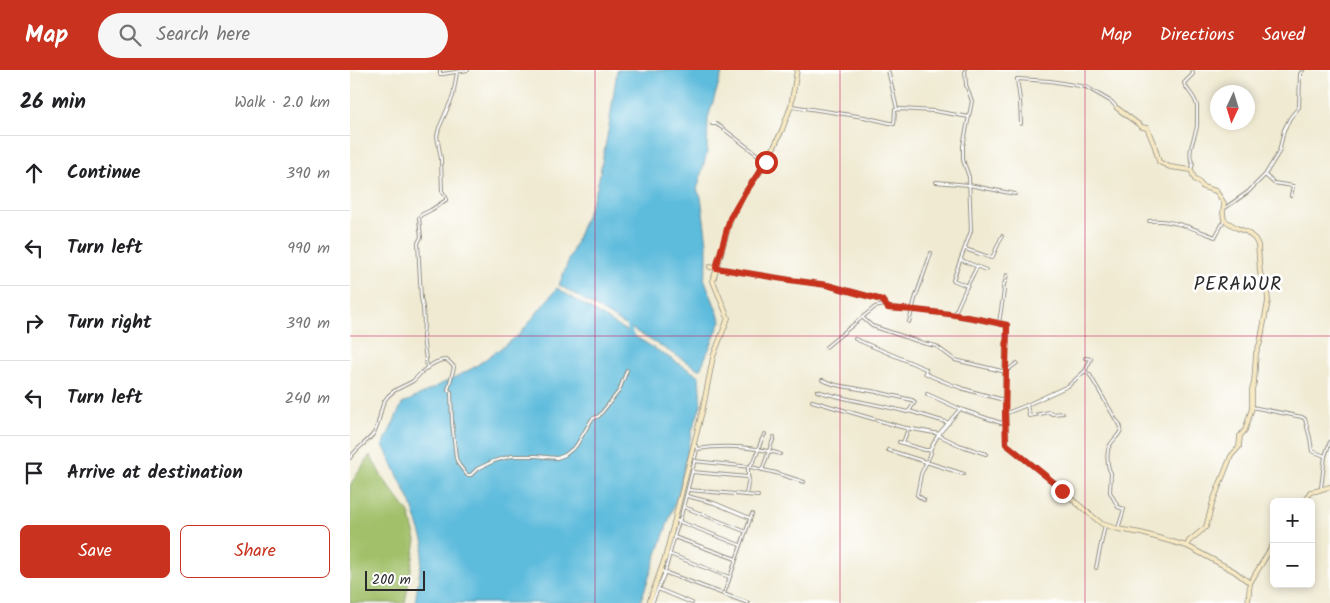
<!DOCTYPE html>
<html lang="en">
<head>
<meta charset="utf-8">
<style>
  body { margin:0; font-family:Kalam,sans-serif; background:#f6f6f6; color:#202124 }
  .controls { position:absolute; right:15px; bottom:15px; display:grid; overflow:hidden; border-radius:8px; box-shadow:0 2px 8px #0003 }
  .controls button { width:45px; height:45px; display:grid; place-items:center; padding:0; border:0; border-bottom:1px solid #e0e0e0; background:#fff; color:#202124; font:25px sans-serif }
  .compass { position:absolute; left:860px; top:15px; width:45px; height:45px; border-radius:50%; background:#fff; box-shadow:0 2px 8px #0003; rotate:184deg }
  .scale { position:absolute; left:15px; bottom:12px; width:60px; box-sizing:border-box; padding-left:5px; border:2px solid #2b2b2b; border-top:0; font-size:14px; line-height:18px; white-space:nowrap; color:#2b2b2b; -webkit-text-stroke:4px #fff; paint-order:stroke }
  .stop { position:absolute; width:15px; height:15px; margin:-11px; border:4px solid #c8321e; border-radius:50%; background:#fff }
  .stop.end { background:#c8321e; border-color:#fff; box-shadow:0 1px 5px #0008 }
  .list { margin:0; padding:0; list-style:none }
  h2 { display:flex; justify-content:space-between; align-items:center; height:65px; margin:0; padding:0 20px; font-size:21px }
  h2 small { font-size:16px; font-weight:400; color:#757577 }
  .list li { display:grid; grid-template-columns:32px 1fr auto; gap:15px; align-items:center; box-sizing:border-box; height:75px; padding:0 20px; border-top:1px solid #e0e0e0 }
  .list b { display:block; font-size:19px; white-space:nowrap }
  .list em { font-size:16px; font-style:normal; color:#757577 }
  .actions { display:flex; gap:10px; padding:15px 20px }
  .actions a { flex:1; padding:11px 0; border:1px solid #c8321e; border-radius:8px; text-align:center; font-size:18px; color:#c8321e }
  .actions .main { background:#c8321e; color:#fff }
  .icon { flex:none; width:28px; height:28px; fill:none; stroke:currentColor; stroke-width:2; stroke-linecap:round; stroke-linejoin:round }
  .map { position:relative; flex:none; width:980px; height:533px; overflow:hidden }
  header { display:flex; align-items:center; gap:30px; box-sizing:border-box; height:70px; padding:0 25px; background:#c8321e; color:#fff }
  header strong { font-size:24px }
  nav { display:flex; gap:28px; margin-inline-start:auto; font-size:18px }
  .search { width:350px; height:45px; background:#f6f6f6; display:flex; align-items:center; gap:12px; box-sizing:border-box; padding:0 18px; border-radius:28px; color:#757577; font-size:19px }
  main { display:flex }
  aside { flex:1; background:#fff }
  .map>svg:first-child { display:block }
</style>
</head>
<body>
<header>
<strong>Map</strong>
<div class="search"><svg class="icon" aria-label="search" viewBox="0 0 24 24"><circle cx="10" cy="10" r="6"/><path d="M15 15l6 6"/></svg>Search here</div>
<nav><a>Map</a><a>Directions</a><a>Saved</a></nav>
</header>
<main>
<aside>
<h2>26 min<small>Walk · 2.0 km</small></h2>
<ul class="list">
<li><svg class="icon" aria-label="ahead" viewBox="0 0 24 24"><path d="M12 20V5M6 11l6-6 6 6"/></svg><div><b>Continue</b></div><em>390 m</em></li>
<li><svg class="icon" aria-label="left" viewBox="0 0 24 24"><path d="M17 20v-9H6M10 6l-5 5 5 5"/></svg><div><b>Turn left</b></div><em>990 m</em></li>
<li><svg class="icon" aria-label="right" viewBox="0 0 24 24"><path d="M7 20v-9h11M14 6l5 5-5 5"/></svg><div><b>Turn right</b></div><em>390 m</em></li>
<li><svg class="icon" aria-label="left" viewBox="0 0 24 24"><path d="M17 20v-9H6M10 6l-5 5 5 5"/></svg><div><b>Turn left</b></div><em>240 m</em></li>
<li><svg class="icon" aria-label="arrive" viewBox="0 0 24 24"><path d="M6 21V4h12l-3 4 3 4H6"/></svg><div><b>Arrive at destination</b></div></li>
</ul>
<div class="actions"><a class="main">Save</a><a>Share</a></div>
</aside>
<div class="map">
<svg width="980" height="533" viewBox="0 0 980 533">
  <rect width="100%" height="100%" fill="#fff"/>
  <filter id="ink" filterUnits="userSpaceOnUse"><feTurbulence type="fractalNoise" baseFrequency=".02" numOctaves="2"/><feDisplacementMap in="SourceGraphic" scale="10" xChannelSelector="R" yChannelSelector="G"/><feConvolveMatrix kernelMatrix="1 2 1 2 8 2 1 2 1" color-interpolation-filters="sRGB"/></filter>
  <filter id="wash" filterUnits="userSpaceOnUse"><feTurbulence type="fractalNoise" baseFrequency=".0096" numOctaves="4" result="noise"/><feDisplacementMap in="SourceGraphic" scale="20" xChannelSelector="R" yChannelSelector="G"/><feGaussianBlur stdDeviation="1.12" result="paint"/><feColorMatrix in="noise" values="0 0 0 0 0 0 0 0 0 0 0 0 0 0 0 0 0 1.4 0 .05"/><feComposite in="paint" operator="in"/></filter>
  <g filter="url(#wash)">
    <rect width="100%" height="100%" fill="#f0ead2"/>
    <path fill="#a1c069" stroke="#66764a" d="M20,385L32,407L59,443L66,470L55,533H0V415Z"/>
    <g fill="#5dbbdc" stroke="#447384">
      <path d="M267,0H373L358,48L357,82L347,120L351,127L357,173V195L354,208L371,251L350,300L209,215L247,118L259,56Z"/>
      <path d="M207,218L349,306L351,335L342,361L329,421L290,533H65L74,473L61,433L33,375L52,334L123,298L169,265Z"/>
    </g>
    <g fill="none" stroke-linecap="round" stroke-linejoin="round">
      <path stroke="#5dbbdc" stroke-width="1" d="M667,0V1"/>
      <path stroke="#5dbbdc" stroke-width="4" d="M277,253L282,267"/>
    </g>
  </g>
  <g filter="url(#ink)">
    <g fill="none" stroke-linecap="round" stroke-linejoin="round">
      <g stroke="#8e8a7e" stroke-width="4">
        <g id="street">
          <path d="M90,0V4H93L118,0"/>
          <path d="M538,0L547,39"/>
          <path d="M441,36L514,47L544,54L545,40L550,39L584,41L619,47"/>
          <path d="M362,54H366L371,57L417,92"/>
          <path d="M671,54L670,30L667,9L700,11L736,17L762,32L767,38"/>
          <path d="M841,100L843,94C836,83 845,68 847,56C847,50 847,43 847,37C847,28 837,21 834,13L843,4L842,0"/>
          <path d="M915,105L924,113L943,116L941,126"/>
          <path d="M586,112L619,115L665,124"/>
          <path d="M875,138L898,122L915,105L929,82L934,60L940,48L949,37L950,4L953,0"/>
          <path d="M799,151C821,149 845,159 865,167L874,151"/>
          <path d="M615,179L642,188L652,166"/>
          <path d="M611,190L636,200"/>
          <path d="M617,216L627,197"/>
          <path d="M604,245L617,216L603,210L621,161L619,107L613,90V76L622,31L616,15L615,0"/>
          <path d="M513,248L522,256L573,273L586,276L605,290L652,301L655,302L667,293"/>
          <path d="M559,252L565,229L581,183"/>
          <path d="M649,253L654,221L653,218L657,205"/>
          <path d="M505,269L576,299L575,303C600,316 627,323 654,330"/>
          <path d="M476,277L525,237L534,235"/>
          <path d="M735,288L741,289L735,301"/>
          <path d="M77,298L73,267L74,254L73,237L71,228L68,173L71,167L69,148L71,145L81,140L96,130V127L92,121L91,89L87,66L89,58L103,26L107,2"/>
          <path d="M472,310L486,315L527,322L562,330L565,332L559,341"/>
          <path d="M467,321C496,330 527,334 557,342L559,341L599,353"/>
          <path d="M577,324L610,339"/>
          <path d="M462,331L551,357L590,364L588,365L609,375L636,384"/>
          <path d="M677,335L679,346L700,342L702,344L713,343"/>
          <path d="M902,337L952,347L955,349L960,368L962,381L975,386L980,372"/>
          <path d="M657,343L677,335L718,316L735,301L740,305L766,350C778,361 765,366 760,375C756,381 757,397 761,403L760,422L768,437L774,439L768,459"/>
          <path d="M549,372L575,380H580"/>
          <path d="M553,373L558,359"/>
          <path d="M347,379C367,376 386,376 407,379C415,381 422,381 430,384"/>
          <path d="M538,380L614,404"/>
          <path d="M0,388C6,378 17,373 24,363C30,354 29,341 35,330C41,320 53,317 63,311C67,308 70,303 74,300C79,296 88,290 95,290C99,290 101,294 104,297L98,320L101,322L102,352L106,388L109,395L117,405H121L127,399L144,391L162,386H186L207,388L215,385L226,376L242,349L249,346L269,321L277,300"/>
          <path d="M344,391L401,397L426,403L454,412"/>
          <path d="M412,400L424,367"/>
          <path d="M342,402L398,407V398C410,387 407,374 415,364"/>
          <path d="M971,418L975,386"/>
          <path d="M339,420L408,426"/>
          <path d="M396,425L399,408"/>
          <path d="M337,426L364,433L400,448"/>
          <path d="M574,430L567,425L571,404L581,383L580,380L588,365L610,339L651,353L655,351"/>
          <path d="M334,437L394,461"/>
          <path d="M325,450L390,475"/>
          <path d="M324,467L386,489"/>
          <path d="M319,484L379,507"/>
          <path d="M746,498L755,455"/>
          <path d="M311,501L398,533"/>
          <path d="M308,519L342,533"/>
          <path d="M374,524L402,444"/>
          <path d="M302,533L315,502L325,464L331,446L342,402L347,379L346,376H344"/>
        </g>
      </g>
      <g stroke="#8e8a7e" stroke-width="5.5">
        <g id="secondary">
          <path d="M767,38L792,57L797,58L805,77L809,92L820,97L841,100L845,110L848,111L853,117L866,121L874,133L873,143L874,150L887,158L897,162L905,169L908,175L910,203L917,219L918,231L910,273L906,283L904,313L902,319V338L895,360L890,366L889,377L881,386L863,431L856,457L839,471L837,476"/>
          <path d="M360,197L440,210L477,215L532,230L538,238C579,240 618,246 657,255L655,302L656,374L707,415L712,421L752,454L768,459L791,463L837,476L884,501L900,513"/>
          <path d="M954,432L960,422C967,422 973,418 980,417"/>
          <path d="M299,533L315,488L353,338L363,287L378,248L363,211L381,148L395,123L418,90L432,60L441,36L447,0"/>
          <path d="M898,533L900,513L924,473"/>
        </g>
      </g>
      <use href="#street" stroke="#fff" stroke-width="2"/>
      <use href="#secondary" stroke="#f6e9c3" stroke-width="4"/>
    </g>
  </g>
  <g fill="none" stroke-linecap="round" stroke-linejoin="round" filter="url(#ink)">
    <path stroke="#c8321e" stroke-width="6" d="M416,92L395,123L380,148L366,198L440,210L477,215L532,230L538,238C579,240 618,246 657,255L655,344L656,374L707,415L712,421"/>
  </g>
  <path fill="none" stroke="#c2185b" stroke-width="1" stroke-opacity="0.55" d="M245,0V533M490,0V533M735,0V533M0,266H980"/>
  <g text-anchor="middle" stroke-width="5" stroke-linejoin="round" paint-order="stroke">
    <g font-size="19" letter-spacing="1" fill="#2b2b2b" stroke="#fff">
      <text x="888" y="220">PERAWUR</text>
    </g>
  </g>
</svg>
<div class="controls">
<button>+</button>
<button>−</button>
</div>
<svg class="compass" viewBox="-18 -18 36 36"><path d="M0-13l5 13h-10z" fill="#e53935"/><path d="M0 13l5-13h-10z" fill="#757577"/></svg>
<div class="scale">200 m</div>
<div class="stop" style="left:416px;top:92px"></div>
<div class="stop end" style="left:712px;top:421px"></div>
</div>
</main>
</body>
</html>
